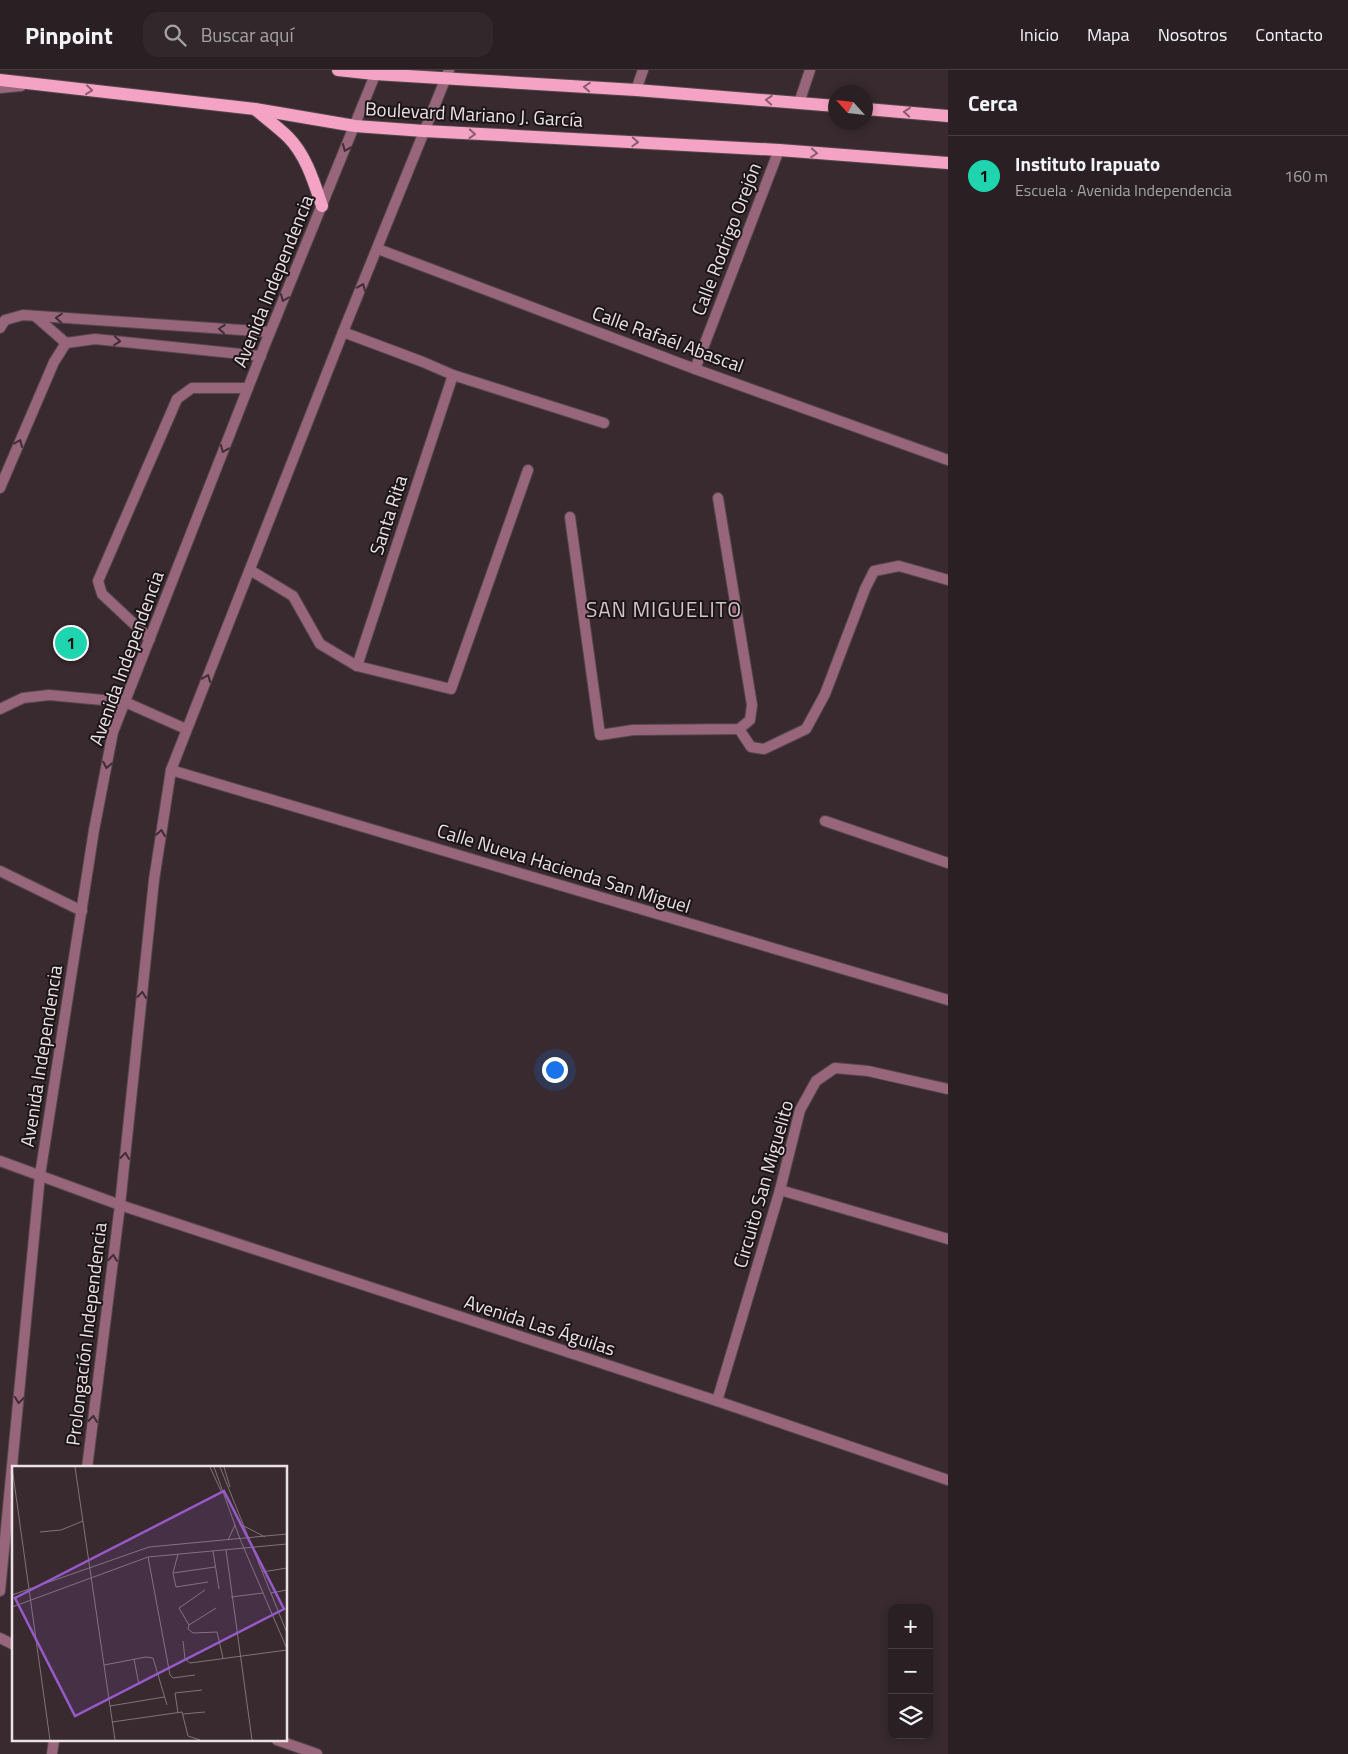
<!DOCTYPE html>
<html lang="es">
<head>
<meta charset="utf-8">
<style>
  body { margin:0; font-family:"Titillium Web",sans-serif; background:#32282b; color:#f1f3f6 }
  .controls { position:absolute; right:15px; bottom:15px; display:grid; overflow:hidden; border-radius:10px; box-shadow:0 2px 8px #0003 }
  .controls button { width:45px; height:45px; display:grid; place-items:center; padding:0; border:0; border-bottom:1px solid #463e41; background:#2a2023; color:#f1f3f6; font:25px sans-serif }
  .compass { position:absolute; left:828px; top:15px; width:45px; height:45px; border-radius:50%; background:#2a2023; box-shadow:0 2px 8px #0003; rotate:297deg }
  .you { position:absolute; left:554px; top:999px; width:18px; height:18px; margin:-12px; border:4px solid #fff; border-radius:50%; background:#1a73e8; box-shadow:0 0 0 8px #1a73e833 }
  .badge { display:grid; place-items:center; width:32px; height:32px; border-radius:50%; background:#1ed5b0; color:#111; font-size:16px; font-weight:700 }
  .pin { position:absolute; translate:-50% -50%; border:2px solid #fff; box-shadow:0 1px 5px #0006 }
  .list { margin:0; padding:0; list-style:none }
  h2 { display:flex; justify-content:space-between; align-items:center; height:65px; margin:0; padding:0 20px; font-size:21px }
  h2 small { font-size:16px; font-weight:400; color:#a5a3a6 }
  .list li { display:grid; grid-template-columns:32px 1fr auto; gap:15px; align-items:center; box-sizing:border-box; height:80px; padding:0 20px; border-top:1px solid #463e41 }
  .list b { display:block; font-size:19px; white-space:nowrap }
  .list p { margin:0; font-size:16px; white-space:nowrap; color:#a5a3a6 }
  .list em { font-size:16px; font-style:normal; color:#a5a3a6 }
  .icon { flex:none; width:28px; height:28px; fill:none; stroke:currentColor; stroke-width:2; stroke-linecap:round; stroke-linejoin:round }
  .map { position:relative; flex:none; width:948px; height:1684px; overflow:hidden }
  header { display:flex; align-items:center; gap:30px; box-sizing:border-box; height:70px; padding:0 25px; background:#2a2023; border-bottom:1px solid #463e41 }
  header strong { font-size:24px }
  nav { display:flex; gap:28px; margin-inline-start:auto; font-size:18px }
  .search { width:350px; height:45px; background:#32282b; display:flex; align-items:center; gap:12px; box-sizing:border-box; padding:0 18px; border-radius:15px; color:#a5a3a6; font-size:19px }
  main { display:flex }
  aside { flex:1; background:#2a2023 }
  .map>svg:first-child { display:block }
</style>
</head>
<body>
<header>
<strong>Pinpoint</strong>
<div class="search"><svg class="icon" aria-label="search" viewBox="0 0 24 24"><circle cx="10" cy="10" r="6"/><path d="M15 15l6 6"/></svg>Buscar aquí</div>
<nav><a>Inicio</a><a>Mapa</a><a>Nosotros</a><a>Contacto</a></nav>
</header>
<main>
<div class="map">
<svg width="948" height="1684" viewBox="0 0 948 1684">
  <rect width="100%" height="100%" fill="#382a2f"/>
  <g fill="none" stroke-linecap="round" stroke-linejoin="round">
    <g stroke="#55474c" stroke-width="12">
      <g id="service">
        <path d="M35,246L66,273"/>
        <path d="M0,258L5,250L23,245L270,262"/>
        <path d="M0,418L54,292L66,273L95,269L261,286"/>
        <path d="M150,569L102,524L98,511L177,329L192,318H248"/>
        <path d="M0,639L23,628L49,625L125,632L186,659"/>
        <path d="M0,801L82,841"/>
      </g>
    </g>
    <g stroke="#55474c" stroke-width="12">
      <g id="minor">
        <path d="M636,20L643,0"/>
        <path d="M799,33L810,0"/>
        <path d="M378,179L695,299L948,390"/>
        <path d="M343,262L423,292L453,305L604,353"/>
        <path d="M695,299L779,80"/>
        <path d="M570,447L600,665L633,660L739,659L750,650L752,635L718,428"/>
        <path d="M250,500L293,526L320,574L357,596L451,619L528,400"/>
        <path d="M357,596L453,305"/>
        <path d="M739,659L751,677L764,679L806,659L825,624L865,519L874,501L899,496L948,510"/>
        <path d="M171,700L948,930"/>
        <path d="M825,751L948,793"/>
        <path d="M0,1091L120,1135L717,1331L948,1410"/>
        <path d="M780,1120L948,1169"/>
        <path d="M717,1331L780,1120L800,1040L816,1011L835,998L868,1001L948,1019"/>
        <path d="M0,1568L14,1575"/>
        <path d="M277,1670L317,1684"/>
      </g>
    </g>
    <g stroke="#55474c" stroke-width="12">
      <g id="tertiary">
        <path d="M0,18L21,16"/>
        <path d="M87,1398L120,1135L154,810L171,700L343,262L449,0"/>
        <path d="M0,1521L40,1105L94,760L113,662L264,277L377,0"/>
        <path d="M52,1684L54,1670"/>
      </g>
    </g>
    <g stroke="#55474c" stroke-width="14">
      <g id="primary">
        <path d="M338,0L375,4L636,20L836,36"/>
        <path d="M0,10L255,39L355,56L424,61L779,80L948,93"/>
        <path d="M255,39C265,48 278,57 288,67C306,85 314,112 322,136"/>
        <path d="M866,39L948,46"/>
      </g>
    </g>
    <use href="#service" stroke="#98667a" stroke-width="10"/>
    <use href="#minor" stroke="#98667a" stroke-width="10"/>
    <use href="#tertiary" stroke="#98667a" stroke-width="10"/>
    <use href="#primary" stroke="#f5a3c4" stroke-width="12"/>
  </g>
  <defs><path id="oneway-chevron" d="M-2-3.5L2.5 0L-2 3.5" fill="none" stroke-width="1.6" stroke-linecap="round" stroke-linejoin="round" transform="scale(1.25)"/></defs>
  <g stroke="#885c6e">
    <use href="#oneway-chevron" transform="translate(587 17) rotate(-176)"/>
    <use href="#oneway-chevron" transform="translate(89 20) rotate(6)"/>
    <use href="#oneway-chevron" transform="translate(769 30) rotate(-176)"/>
    <use href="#oneway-chevron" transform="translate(907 42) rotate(-175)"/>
    <use href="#oneway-chevron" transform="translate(472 64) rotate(3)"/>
    <use href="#oneway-chevron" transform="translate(635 72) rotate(3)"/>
    <use href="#oneway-chevron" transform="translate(814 83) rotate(4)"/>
  </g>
  <g stroke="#402d35">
    <use href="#oneway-chevron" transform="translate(346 78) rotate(113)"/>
    <use href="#oneway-chevron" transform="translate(362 217) rotate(-68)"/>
    <use href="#oneway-chevron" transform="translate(284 228) rotate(112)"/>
    <use href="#oneway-chevron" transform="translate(59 248) rotate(-176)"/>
    <use href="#oneway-chevron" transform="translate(222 259) rotate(-176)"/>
    <use href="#oneway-chevron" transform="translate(117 271) rotate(6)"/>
    <use href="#oneway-chevron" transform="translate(19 373) rotate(-67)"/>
    <use href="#oneway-chevron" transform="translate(224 379) rotate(112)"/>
    <use href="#oneway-chevron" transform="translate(207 608) rotate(-68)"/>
    <use href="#oneway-chevron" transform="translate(107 695) rotate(101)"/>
    <use href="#oneway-chevron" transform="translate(161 763) rotate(-81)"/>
    <use href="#oneway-chevron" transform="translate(142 925) rotate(-84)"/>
    <use href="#oneway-chevron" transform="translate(125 1086) rotate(-84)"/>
    <use href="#oneway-chevron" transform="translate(113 1188) rotate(-83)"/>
    <use href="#oneway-chevron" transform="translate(19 1330) rotate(96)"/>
    <use href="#oneway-chevron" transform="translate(93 1349) rotate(-83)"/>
  </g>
  <g text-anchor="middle" stroke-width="4" stroke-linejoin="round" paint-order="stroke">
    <g font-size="19" fill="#ece2e6" stroke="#1b1517">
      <text transform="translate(474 44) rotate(3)" y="7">Boulevard Mariano J. García</text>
      <text transform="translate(726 169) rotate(-69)" y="7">Calle Rodrigo Orejón</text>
      <text transform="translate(273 211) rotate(-68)" y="7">Avenida Independencia</text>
      <text transform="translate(668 269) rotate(20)" y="7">Calle Rafaél Abascal</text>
      <text transform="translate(388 445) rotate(-72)" y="7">Santa Rita</text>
      <text transform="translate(126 588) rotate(-70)" y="7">Avenida Independencia</text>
      <text transform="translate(564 798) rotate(17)" y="7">Calle Nueva Hacienda San Miguel</text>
      <text transform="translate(41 986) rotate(-81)" y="7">Avenida Independencia</text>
      <text transform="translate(763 1114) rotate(-74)" y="7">Circuito San Miguelito</text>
      <text transform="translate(540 1255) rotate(18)" y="7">Avenida Las Águilas</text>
      <text transform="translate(86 1264) rotate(-83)" y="7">Prolongación Independencia</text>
    </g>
    <g font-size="21" letter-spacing="1" fill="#d7c4cb" stroke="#1b1517">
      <text x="664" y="547">SAN MIGUELITO</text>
    </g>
  </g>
  <g transform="translate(12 1396)">
    <rect width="275" height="275" fill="#382a2f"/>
    <path fill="none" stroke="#807478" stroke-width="1" d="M0,1L38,274M63,1L103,274M198,1L209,25M202,1L228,73L275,183M208,1L275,167M212,1L218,21M230,59L253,71M28,66L49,64L71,55M216,74L223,59M214,84L240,274M201,85L207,123M166,88L161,107L164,121L196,116M136,91L158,209L161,212L183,209M250,106L275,102M161,107L203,101M193,124L167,142L177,159L204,142M259,127L275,124M0,129L137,81L275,68M219,131L251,127M0,141L136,91L275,78M177,159L176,163L181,167L205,166L211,192M171,175L173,193L178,197L275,184M122,193L127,219M92,199L134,191L141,192L155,239M98,240L152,231M166,247L163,227L190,224M171,248L193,246M100,256L170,246L176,270L188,274"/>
    <path fill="#975ac9" fill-opacity="0.15" stroke="#975ac9" stroke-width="2.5" d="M212,25L272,143L63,250L3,132Z"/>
    <rect width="275" height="275" fill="none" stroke="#ece2e6" stroke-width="2.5"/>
  </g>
</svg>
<div class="controls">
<button>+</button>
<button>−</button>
<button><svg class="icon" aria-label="layers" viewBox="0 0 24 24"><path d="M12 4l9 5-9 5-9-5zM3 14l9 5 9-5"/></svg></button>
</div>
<svg class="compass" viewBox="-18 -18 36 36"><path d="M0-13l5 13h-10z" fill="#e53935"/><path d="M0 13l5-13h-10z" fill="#a5a3a6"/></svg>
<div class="you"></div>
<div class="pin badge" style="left:71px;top:573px">1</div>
</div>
<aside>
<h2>Cerca<small></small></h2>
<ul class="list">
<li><span class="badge">1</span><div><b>Instituto Irapuato</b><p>Escuela · Avenida Independencia</p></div><em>160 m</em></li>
</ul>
</aside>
</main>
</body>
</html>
